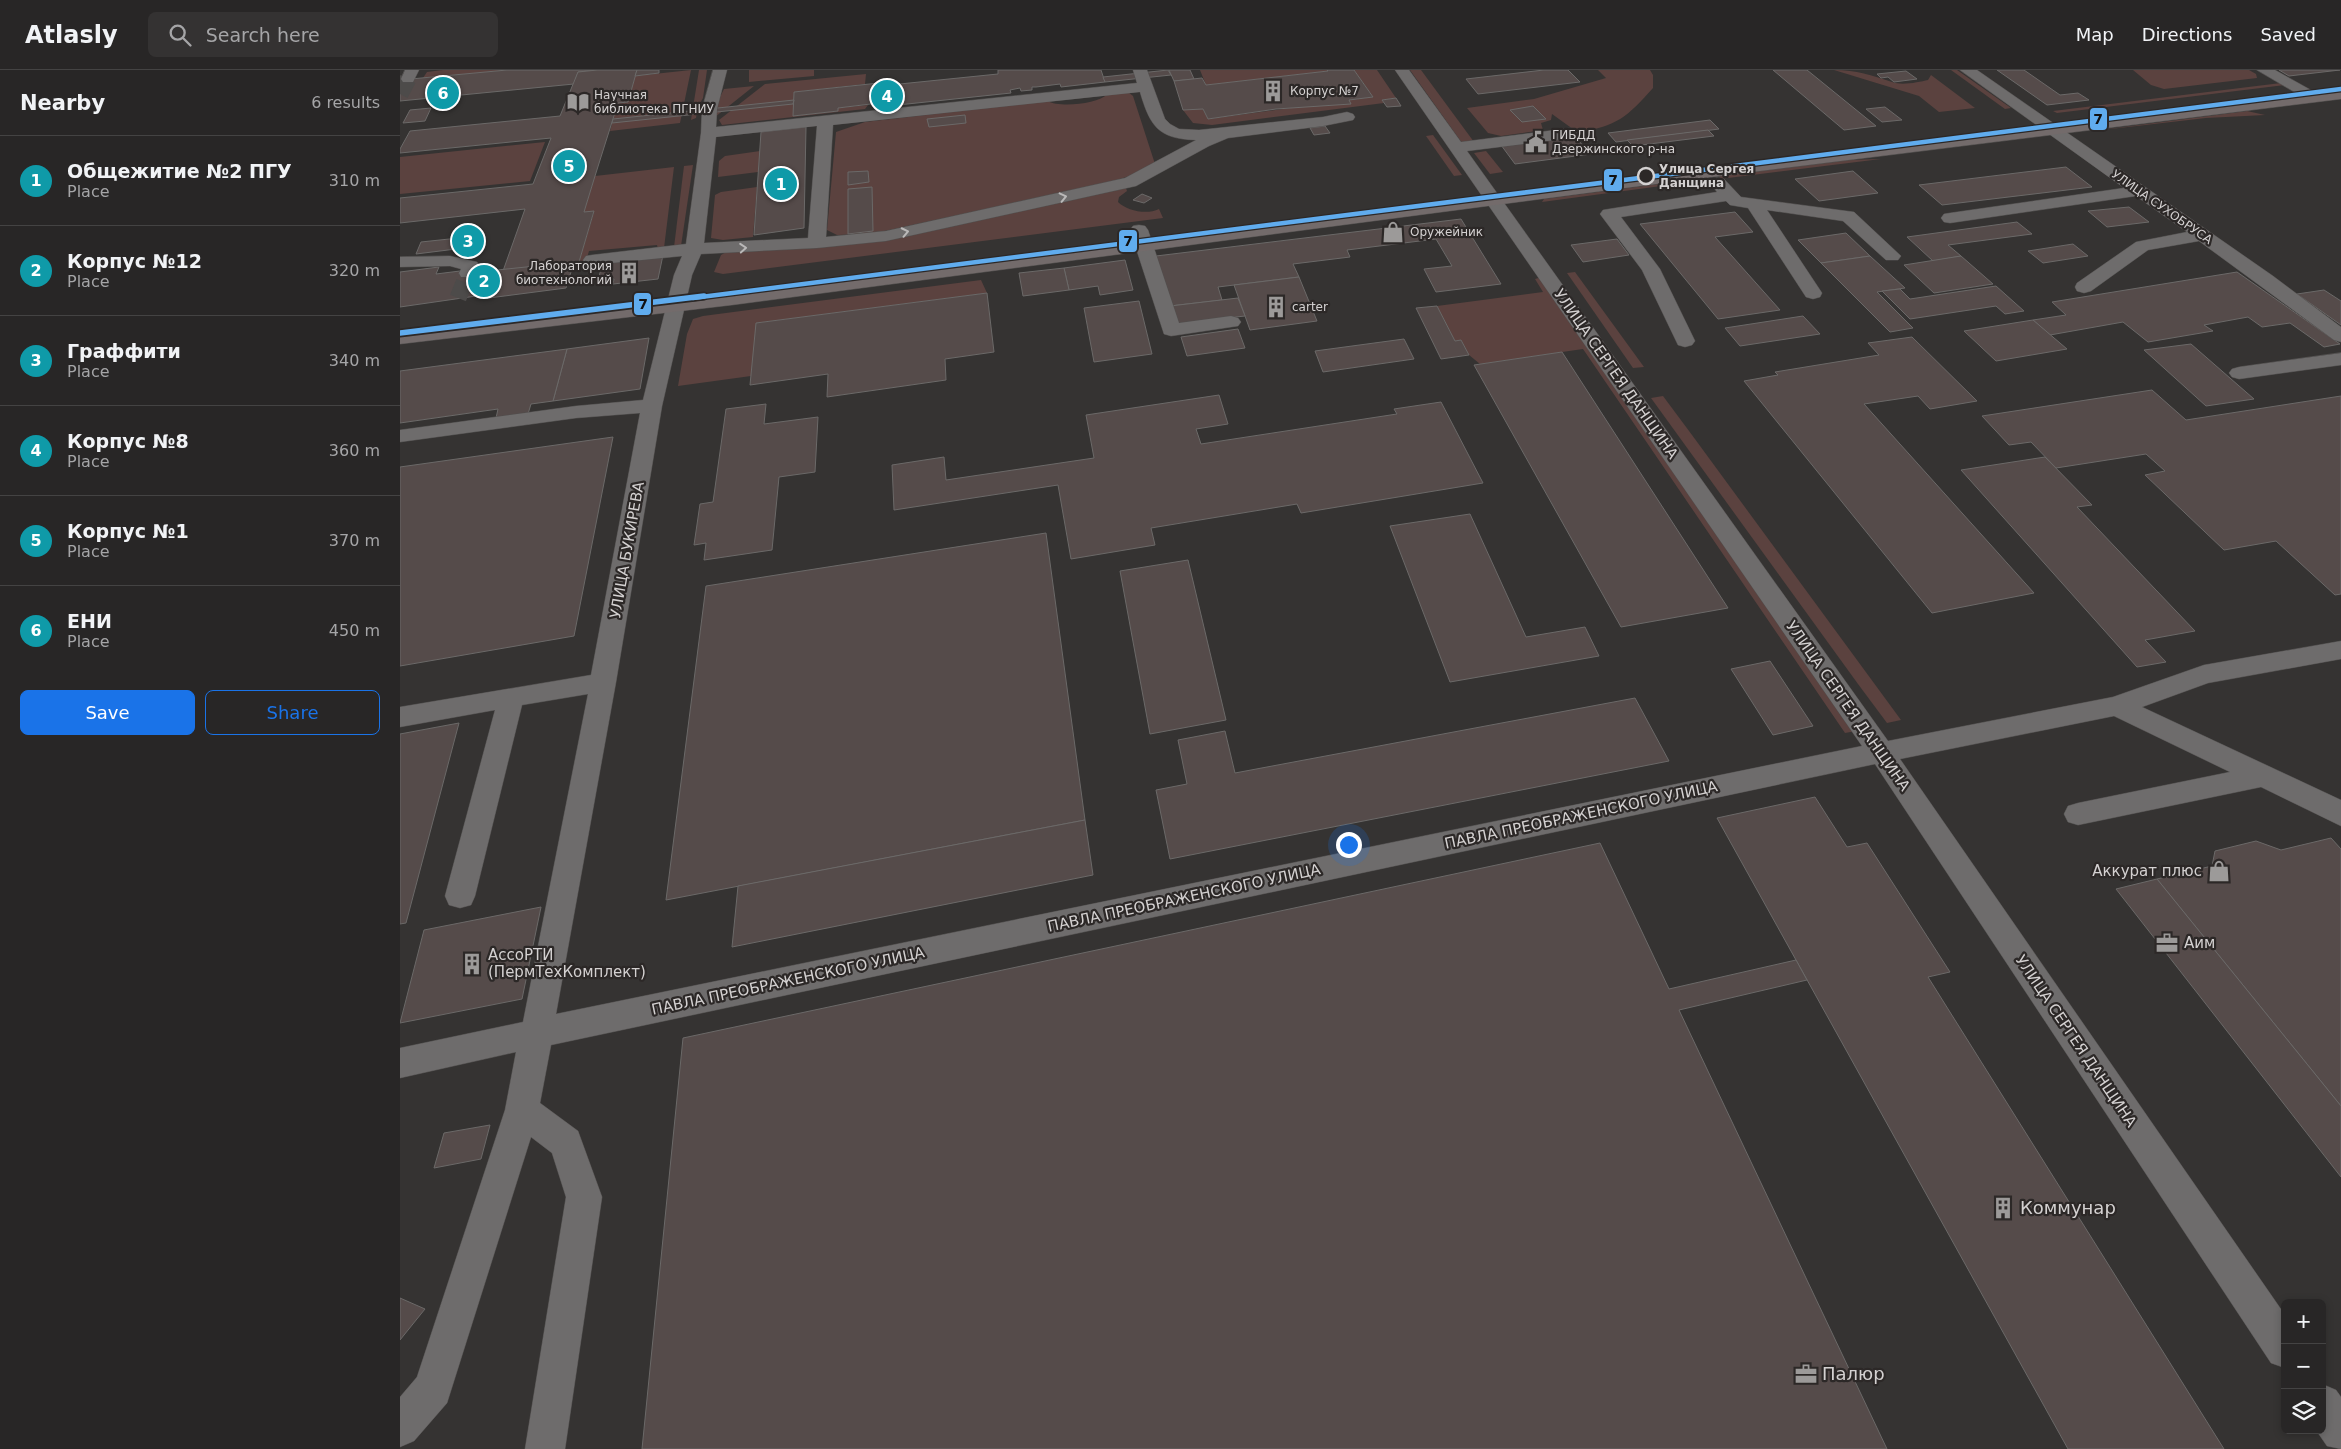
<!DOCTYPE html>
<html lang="en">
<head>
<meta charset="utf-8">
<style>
  body { margin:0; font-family:"DejaVu Sans",sans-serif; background:#343232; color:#f1f3f6 }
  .controls { position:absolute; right:15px; bottom:15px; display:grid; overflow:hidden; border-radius:8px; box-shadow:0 2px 8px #0003 }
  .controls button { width:45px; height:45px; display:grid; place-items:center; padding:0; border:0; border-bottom:1px solid #444343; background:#282626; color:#f1f3f6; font:25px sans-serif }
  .you { position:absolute; left:948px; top:774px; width:18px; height:18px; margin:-12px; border:4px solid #fff; border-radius:50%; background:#1a73e8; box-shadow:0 0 0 8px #1a73e833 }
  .badge { display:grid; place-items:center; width:32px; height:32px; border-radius:50%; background:#1a73e8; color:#fff; font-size:16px; font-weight:700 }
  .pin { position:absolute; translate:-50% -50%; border:2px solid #fff; box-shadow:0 1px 5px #0006 }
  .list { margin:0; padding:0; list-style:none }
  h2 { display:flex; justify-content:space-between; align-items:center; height:65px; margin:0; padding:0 20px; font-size:21px }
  h2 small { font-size:16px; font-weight:400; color:#a5a5a7 }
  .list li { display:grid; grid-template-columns:32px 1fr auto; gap:15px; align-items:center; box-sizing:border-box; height:90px; padding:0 20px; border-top:1px solid #444343 }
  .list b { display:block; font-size:19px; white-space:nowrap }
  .list p { margin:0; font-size:16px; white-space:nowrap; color:#a5a5a7 }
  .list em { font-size:16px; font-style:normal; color:#a5a5a7 }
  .actions { display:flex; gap:10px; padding:15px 20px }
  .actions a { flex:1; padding:11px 0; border:1px solid #1a73e8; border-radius:8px; text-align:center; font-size:18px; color:#1a73e8 }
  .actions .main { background:#1a73e8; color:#fff }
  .icon { flex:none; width:28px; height:28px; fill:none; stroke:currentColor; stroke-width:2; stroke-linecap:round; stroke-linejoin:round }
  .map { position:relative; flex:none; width:1941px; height:1379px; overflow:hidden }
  header { display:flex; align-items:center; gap:30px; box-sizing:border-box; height:70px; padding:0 25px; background:#282626; border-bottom:1px solid #444343 }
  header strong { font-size:24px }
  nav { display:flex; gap:28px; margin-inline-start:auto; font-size:18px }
  .search { width:350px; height:45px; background:#343232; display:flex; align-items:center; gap:12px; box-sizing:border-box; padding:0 18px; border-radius:8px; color:#a5a5a7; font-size:19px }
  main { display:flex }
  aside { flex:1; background:#282626 }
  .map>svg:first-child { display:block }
</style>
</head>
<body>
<header>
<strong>Atlasly</strong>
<div class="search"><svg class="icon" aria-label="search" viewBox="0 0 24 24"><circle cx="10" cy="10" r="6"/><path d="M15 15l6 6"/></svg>Search here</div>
<nav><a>Map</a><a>Directions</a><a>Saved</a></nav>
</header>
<main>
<aside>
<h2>Nearby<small>6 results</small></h2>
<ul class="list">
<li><span class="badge" style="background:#0f9aa8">1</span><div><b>Общежитие №2 ПГУ</b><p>Place</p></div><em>310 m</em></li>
<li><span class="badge" style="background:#0f9aa8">2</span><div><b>Корпус №12</b><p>Place</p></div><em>320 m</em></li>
<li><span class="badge" style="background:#0f9aa8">3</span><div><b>Граффити</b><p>Place</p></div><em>340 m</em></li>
<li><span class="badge" style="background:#0f9aa8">4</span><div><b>Корпус №8</b><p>Place</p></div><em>360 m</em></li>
<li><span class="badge" style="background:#0f9aa8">5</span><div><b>Корпус №1</b><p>Place</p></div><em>370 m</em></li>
<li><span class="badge" style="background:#0f9aa8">6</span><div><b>ЕНИ</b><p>Place</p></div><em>450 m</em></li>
</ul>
<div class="actions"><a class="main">Save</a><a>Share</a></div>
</aside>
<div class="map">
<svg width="1941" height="1379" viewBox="0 0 1941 1379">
  <rect width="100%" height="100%" fill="#353332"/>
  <g fill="#5b423f">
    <path d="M43,0H107L23,8L27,2Z"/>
    <path d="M291,0L280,53L210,61L218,33L228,32L235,6Z"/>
    <path d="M299,0H307L303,28L298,37L296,48L291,50Z"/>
    <path d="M349,0H414V6L349,12Z"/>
    <path d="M800,0H927L928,1L806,15Z"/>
    <path d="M954,0H977L996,28L982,30L984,33L812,55L793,53L783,40L802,38L808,49L973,27Z"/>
    <path d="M1010,0H1021L1074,72L1062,73Z"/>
    <path d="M1198,0H1250L1253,5V18C1228,46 1217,57 1177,62L1152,44L1151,50L1141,53L1143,60L1101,66L1088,63L1067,38L1134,29L1206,8Z"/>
    <path d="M1434,0C1457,0 1471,5 1492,12C1502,16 1519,12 1528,10L1531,5L1575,38L1539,42L1519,26Z"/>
    <path d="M1551,0H1557L1611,38L1605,39Z"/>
    <path d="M1733,0H1849L1856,4L1857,8L1764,19L1751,15Z"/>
    <path d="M466,4L465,14L394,22L393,46L438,41V38L468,35L465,39L322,55L319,50L365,14Z"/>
    <path d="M1881,13L1885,15L1657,43L1653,41Z"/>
    <path d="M354,16L315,47V37L324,19Z"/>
    <path d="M728,22L733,26L755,94L742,102L714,111L471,164L437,165L427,160L436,62L465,52L647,31C661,38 697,34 708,24Z"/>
    <path d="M1847,41L1865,45L1806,48L1693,61Z"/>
    <path d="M1033,65L1062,105L1054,106L1026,66Z"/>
    <path d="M145,72L130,111L0,124V87Z"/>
    <path d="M360,81L358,102L318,107L319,91L325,86Z"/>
    <path d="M1086,81L1103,102L1090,104L1074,83Z"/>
    <path d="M1481,89L1320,109L1319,106L1448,90Z"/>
    <path d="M293,95L281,176L274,177L284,96Z"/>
    <path d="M274,97L264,178L258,179L257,175L189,181L186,191L179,192L194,142H184L195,106Z"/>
    <path d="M1304,108L1306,110L1142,132L1144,129Z"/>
    <path d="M357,117L353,167L323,170L311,168L315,125L321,122Z"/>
    <path d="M726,118L727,121L719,127L718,132C727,141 747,145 759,139L763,148L323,204L314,202L321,185L328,181L409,178L536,160Z"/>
    <path d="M1175,202L1244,297L1233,298L1167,203Z"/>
    <path d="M1142,207L1456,661L1445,663L1183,279L1080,294L1069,285L1061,270L1055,271L1037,236L1143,222L1135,209Z"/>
    <path d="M581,210L587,223L357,253L351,306L278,316L287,264L293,249L303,246Z"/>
    <path d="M1263,326L1292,365L1501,650L1487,653L1458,614L1251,328Z"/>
  </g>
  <g fill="#554b4a" stroke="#6b6968">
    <path d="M107,0H197L178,2L174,14L0,31V10Z"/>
    <path d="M197,0H237L228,32L218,33L195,106L184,142L194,141L179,192L103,201L125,139L0,153V128L133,114L151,68L0,83V79L10,61L160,46L178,2Z"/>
    <path d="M237,0H259V3L235,6Z"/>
    <path d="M598,0H701L705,12L661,17L660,14L636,17H632V20L621,21L620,18L610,20L611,23L479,37V33L438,38V41L393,46L394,22L479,13L480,16L598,4Z"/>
    <path d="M768,0L771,5L705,12L703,7Z"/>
    <path d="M769,0H790L794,9L774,11Z"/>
    <path d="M927,0H954L973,27L949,30L951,34L876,39L808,49L803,39L783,40L774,11L802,8L806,15L928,1Z"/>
    <path d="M1144,0H1168L1180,12L1078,24L1066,9Z"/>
    <path d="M1373,0H1407L1476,56L1444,60Z"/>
    <path d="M1597,0H1624L1660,25L1678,23L1689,30L1647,35Z"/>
    <path d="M1879,0H1940L1889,6Z"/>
    <path d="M1506,1L1517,9L1494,12L1488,7L1481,8L1477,4Z"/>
    <path d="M996,28L1001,36L987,37L982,30Z"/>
    <path d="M394,30L393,34L212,53L213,49Z"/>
    <path d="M1133,36L1146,49L1122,52L1110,40Z"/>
    <path d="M1485,37L1502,50L1482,52L1466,39Z"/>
    <path d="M31,38L25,51L3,53L10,40Z"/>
    <path d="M565,45L566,53L529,57L527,49Z"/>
    <path d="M1310,50L1319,59L1216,72L1208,63Z"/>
    <path d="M925,56L930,63L914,65L910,58Z"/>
    <path d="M406,57L404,158L354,165L361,62Z"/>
    <path d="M1308,60L1314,66L1233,76L1227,70Z"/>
    <path d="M1174,66L1191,84L1115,94L1101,75Z"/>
    <path d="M1666,97L1692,117L1542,135L1519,115Z"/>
    <path d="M468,101L469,112L448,115V102Z"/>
    <path d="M1453,101L1478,123L1419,131L1395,109Z"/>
    <path d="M472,117L473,161L448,164V119Z"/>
    <path d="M742,124L752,128L744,133L733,130Z"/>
    <path d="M1729,137L1749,152L1707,157L1688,141Z"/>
    <path d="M1335,142L1353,162L1315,167L1380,240L1318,249L1240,154Z"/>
    <path d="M1061,149L1101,214L1036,222L1024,199L1052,196L1036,169L947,180L950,187L893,194L899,207L818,217L822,230L770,236L756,186Z"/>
    <path d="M1617,152L1632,164L1548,175L1561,186L1533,191L1507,167Z"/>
    <path d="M1446,163L1470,186L1421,193L1398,170Z"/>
    <path d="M68,167L64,178L16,184L21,172Z"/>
    <path d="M1217,169L1229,185L1183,192L1171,175Z"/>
    <path d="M1673,174L1688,186L1643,193L1628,181Z"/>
    <path d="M263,185L258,209L213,214L214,209L198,211L201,198L193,199L195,193Z"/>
    <path d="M1470,186L1505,218L1477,222L1513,258L1490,262L1421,193Z"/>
    <path d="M1561,186L1593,214L1534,223L1504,195Z"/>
    <path d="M725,190L733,220L700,225L698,216L669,220L664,198Z"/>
    <path d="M174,192L166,218L89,228L90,224L0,237V202L39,197L36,204L60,201L59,204Z"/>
    <path d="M664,198L669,220L623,226L619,203Z"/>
    <path d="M1837,202L1940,274L1924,277L1890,253L1862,257L1848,247L1804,255L1813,261L1748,272L1723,252L1650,265L1633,250L1666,245L1652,232Z"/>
    <path d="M899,207L917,251L850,260L834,215Z"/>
    <path d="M1596,216L1624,241L1605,244L1596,236L1510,249L1482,221L1500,219L1510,229Z"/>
    <path d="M1924,220L1941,231V255L1897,224Z"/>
    <path d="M587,223L594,282L545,289L546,310L427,327L428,304L350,315L356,253Z"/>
    <path d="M838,228L845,246L775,254L770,236Z"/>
    <path d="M739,231L752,284L694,292L684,238Z"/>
    <path d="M1037,236L1055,271L1061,270L1069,285L1041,289L1016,238Z"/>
    <path d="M1403,246L1420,264L1340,276L1325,258Z"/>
    <path d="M1633,250L1667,279L1596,291L1564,261Z"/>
    <path d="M838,259L845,278L787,286L781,267Z"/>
    <path d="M1512,267L1577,331L1530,339L1518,326L1464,334L1634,523L1532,543L1344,311L1378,305L1375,302L1479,285L1468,273Z"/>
    <path d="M249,268L240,319L153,331L167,279Z"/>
    <path d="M1004,269L1014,289L923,302L915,281Z"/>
    <path d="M1791,274L1854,329L1806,336L1744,280Z"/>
    <path d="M167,279L153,331L131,334L128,344L96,348L98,339L0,353V301Z"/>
    <path d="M1162,282L1328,538L1221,557L1074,295Z"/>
    <path d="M1752,320L1786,350L1941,326V524L1935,525L1876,471L1824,480L1745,405L1765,401L1746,384L1656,398L1631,372L1609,375L1582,346Z"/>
    <path d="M819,325L828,354L796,359L801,374L997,344L994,339L1041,332L1083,413L901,443L897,434L751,458L755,475L671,489L658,415L494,440L492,395L544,387L546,410L694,388L686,345Z"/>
    <path d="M366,334L364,354L418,347L415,402L379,407L372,480L304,490L306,473L294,475L300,434L313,432L326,339Z"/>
    <path d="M213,367L174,566L0,596V397Z"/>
    <path d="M1645,387L1692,435L1677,437L1795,561L1745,570L1766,592L1737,597L1561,400Z"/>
    <path d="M1070,444L1126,567L1185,557L1199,586L1050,612L990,456Z"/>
    <path d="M646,463L685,750L266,830L306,516Z"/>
    <path d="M788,490L826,650L750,664L720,501Z"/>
    <path d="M1370,591L1413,656L1373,665L1331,599Z"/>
    <path d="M1235,628L1269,691L770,789L756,720L787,714L778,670L825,661L835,703Z"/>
    <path d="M59,653L6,853L0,854V664Z"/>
    <path d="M1415,727L1447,777L1467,773L1550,902L1528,907L1824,1379H1668L1317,748Z"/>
    <path d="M685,750L693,805L332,877L338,816Z"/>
    <path d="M1931,768L1941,779V1036L1757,809L1812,796L1815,781L1856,771L1881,780Z"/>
    <path d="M1200,773L1269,919L1396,890L1407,910L1279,940L1487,1379H242L283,968Z"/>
    <path d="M1757,809L1941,1036V1107L1716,819Z"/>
    <path d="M141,837L122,929L0,953L24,860Z"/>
    <path d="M90,1055L81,1089L34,1098L44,1063Z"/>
    <path d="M0,1228L25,1239L0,1270Z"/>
  </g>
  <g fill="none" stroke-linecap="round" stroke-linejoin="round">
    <g stroke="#4d4b4a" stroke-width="17" stroke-dasharray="17 8" stroke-linecap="butt">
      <path d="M0,24L8,9"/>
      <path d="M58,228L68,203"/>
    </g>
    <g stroke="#514f4e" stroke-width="1">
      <g id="minor">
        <path d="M5,0H19L13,12H3L1,9Z"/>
        <path d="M313,0H327L317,39L316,57L737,13L733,0H747L765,49L770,54L779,59L799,60L923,47L947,42L953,44L955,47L953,50L923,56L828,68L809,76L736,116L486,171L417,178L301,184L292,205L262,336L216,612L156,944L1462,676L995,0H1009L1061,72L1171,58L1177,60L1179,63L1177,66L1171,68L1067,81L1488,671L1713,627L1804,595L1941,571V589L1808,613L1742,637L1941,730V756L1861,717L1678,755L1668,752L1664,744L1668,736L1678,733L1830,702L1714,646L1500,689L1885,1245V1298L1871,1293L1475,694L151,975L140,1033L178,1061L202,1127L165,1379H125L166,1127L152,1083L131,1067L47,1333L14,1371L0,1377V1327L17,1307L105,1040L116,982L0,1008V978L123,952L188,624L122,635L75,826L71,835L60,838L49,835L45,826L95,640L0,657V637L191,605L240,343L176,348L0,372V360L176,336L243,330L274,205L282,186L192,195L186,194L183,190L186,186L192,185L286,174L301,63L302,39ZM740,22C750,56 758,69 796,70L725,108L486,161L426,167L433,55ZM417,56L408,168L304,173L316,67Z"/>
        <path d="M1560,0H1577L1873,206L1941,257V272L1934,270L1799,171L1748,180L1691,221L1684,223L1677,221L1675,217L1677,213L1736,172L1787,162L1736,126L1550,153L1544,152L1541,148L1544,144L1550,143L1724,118Z"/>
        <path d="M1857,0H1875L1918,24L1921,27L1918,30H1908Z"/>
        <path d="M1318,108L1324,109L1341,127L1454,142L1501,186L1498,190H1486L1443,151L1367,140L1422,223L1420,227L1413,229L1406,227L1348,138L1330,135L1326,131L1221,147L1260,199L1295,271L1292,275L1285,277L1278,275L1242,200L1200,144L1203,140L1209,139L1317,122L1310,113L1312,109Z"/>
        <path d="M739,155L745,156L748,160L779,253L831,246L838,248L841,252L838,256L771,266L764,264L730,160L733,156Z"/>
        <path d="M50,186L77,192L80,196L75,207H61L59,203L61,199L50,196L0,197V187Z"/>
        <path d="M1941,283V295L1839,309L1832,307L1829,303L1832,299L1839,297Z"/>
        <path d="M1922,1314L1936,1320L1941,1327V1379L1927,1376L1916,1360H1922Z"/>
      </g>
    </g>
    <g stroke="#514f4e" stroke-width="1">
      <path id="major" d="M1941,19V29L1248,115L332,235L0,274V262L332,223L1248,105Z"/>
    </g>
    <use href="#minor" fill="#6e6c6c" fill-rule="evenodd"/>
    <use href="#major" fill="#736b6b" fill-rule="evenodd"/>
    <g stroke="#2c2827" stroke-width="7">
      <path id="tram-1-far1" d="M293,228L1941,19"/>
    </g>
    <g stroke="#2c2827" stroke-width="9">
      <path id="tram-1" d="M0,263L304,226"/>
    </g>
    <use href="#tram-1-far1" stroke="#60acee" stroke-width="4.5"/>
    <use href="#tram-1" stroke="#60acee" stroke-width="5.5"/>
  </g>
  <defs><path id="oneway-chevron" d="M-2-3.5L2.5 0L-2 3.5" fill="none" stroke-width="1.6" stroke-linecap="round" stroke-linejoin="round" transform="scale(1.25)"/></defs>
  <g stroke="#bab8b8">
    <use href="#oneway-chevron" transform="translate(663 127) rotate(-13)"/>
    <use href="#oneway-chevron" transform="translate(505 162) rotate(-12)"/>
    <use href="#oneway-chevron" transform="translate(343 178) rotate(-4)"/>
  </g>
  <defs>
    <g id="building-bare" transform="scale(1.725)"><path d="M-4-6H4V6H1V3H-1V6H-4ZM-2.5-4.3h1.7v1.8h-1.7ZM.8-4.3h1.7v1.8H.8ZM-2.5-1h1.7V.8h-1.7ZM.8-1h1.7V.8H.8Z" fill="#9c9a99" stroke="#2c2827" stroke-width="2.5" paint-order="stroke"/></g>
    <g id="library-bare" transform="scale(1.725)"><path d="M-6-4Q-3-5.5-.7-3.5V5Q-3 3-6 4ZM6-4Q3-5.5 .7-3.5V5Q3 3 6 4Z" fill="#9c9a99" stroke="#2c2827" stroke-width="2.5" paint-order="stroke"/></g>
    <g id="civic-bare" transform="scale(1.725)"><path d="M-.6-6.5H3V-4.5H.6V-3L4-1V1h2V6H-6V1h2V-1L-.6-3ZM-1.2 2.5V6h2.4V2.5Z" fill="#9c9a99" stroke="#2c2827" stroke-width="2.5" paint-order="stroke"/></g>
    <g id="shop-bare" transform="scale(1.725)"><path d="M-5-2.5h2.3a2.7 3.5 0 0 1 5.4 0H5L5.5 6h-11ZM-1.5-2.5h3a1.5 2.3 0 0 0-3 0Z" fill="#9c9a99" stroke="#2c2827" stroke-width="2.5" paint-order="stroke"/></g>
    <g id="office-bare" transform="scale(1.725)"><path d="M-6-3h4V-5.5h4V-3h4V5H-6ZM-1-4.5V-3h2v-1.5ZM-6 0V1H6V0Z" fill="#9c9a99" stroke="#2c2827" stroke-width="2.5" paint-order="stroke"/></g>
  </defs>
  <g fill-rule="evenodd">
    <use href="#building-bare" x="873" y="21"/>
    <use href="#library-bare" x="178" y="32"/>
    <use href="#civic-bare" x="1136" y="72"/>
    <use href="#shop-bare" x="993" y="162"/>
    <use href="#building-bare" x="229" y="203"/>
    <use href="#building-bare" x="876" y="237"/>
    <use href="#shop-bare" x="1819" y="801"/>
    <use href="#office-bare" x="1767" y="873"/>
    <use href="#building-bare" x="72" y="894"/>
    <use href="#building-bare" x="1603" y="1138"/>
    <use href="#office-bare" x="1406" y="1304"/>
  </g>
  <circle fill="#2c2827" stroke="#d4d1d1" stroke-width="2.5" cx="1246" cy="106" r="8"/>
  <g text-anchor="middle" stroke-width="4.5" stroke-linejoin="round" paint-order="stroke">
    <g font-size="12" fill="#d4d1d1" stroke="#2c2827" text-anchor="start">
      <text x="890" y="25">Корпус №7</text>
      <text x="194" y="29">Научная<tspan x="194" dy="14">библиотека ПГНИУ</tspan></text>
      <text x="1152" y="69">ГИБДД<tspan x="1152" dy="14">Дзержинского р-на</tspan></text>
      <text x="1010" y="166">Оружейник</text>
      <text x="212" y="200" text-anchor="end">Лаборатория<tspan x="212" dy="14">биотехнологий</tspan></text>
      <text x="892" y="241">carter</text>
    </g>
    <g font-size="12" font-weight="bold" fill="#d4d1d1" stroke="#2c2827" text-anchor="start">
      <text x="1259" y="103">Улица Сергея<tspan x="1259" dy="14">Данщина</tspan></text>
    </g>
    <g font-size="12" fill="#d4d1d1" stroke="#2c2827">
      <text transform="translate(1762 137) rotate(35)" y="4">УЛИЦА СУХОБРУСА</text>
    </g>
    <g font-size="15" fill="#d4d1d1" stroke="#2c2827">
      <text transform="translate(1216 304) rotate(55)" y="5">УЛИЦА СЕРГЕЯ ДАНЩИНА</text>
      <text transform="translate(227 480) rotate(-80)" y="5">УЛИЦА БУКИРЕВА</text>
      <text transform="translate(1448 636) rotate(55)" y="5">УЛИЦА СЕРГЕЯ ДАНЩИНА</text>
      <text transform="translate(1181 745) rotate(-12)" y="5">ПАВЛА ПРЕОБРАЖЕНСКОГО УЛИЦА</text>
      <text transform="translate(784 828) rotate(-12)" y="5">ПАВЛА ПРЕОБРАЖЕНСКОГО УЛИЦА</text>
      <text transform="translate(388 911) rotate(-12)" y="5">ПАВЛА ПРЕОБРАЖЕНСКОГО УЛИЦА</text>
      <text transform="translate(1676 971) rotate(56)" y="5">УЛИЦА СЕРГЕЯ ДАНЩИНА</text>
    </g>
    <g font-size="15" fill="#d4d1d1" stroke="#2c2827" text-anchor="start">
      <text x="1802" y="806" text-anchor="end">Аккурат плюс</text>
      <text x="1784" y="878">Аим</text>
      <text x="88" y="890">АссоРТИ<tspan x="88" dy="17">(ПермТехКомплект)</tspan></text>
    </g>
    <g font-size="18" fill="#d4d1d1" stroke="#2c2827" text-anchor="start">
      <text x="1620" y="1144">Коммунар</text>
      <text x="1422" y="1310">Палюр</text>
    </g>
  </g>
  <g stroke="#2c2827" stroke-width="2">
    <rect x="1689" y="37" width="19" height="24" rx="5" fill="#60acee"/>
    <rect x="1203" y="98" width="20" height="24" rx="5" fill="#60acee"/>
    <rect x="718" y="159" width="20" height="24" rx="5" fill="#60acee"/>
    <rect x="233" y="222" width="19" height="24" rx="5" fill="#60acee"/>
  </g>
  <g font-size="14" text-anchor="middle" font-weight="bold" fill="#111">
    <text x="1698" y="54">7</text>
    <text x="1213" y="115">7</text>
    <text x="728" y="176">7</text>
    <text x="243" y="239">7</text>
  </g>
</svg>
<div class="controls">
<button>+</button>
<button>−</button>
<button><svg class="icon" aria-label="layers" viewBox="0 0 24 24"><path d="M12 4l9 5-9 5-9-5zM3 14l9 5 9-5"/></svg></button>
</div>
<div class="you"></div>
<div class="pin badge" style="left:381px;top:114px;background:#0f9aa8">1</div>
<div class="pin badge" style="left:84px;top:211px;background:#0f9aa8">2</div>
<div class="pin badge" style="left:68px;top:171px;background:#0f9aa8">3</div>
<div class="pin badge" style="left:487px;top:26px;background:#0f9aa8">4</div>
<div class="pin badge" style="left:169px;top:96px;background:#0f9aa8">5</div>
<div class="pin badge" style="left:43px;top:23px;background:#0f9aa8">6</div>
</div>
</main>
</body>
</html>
